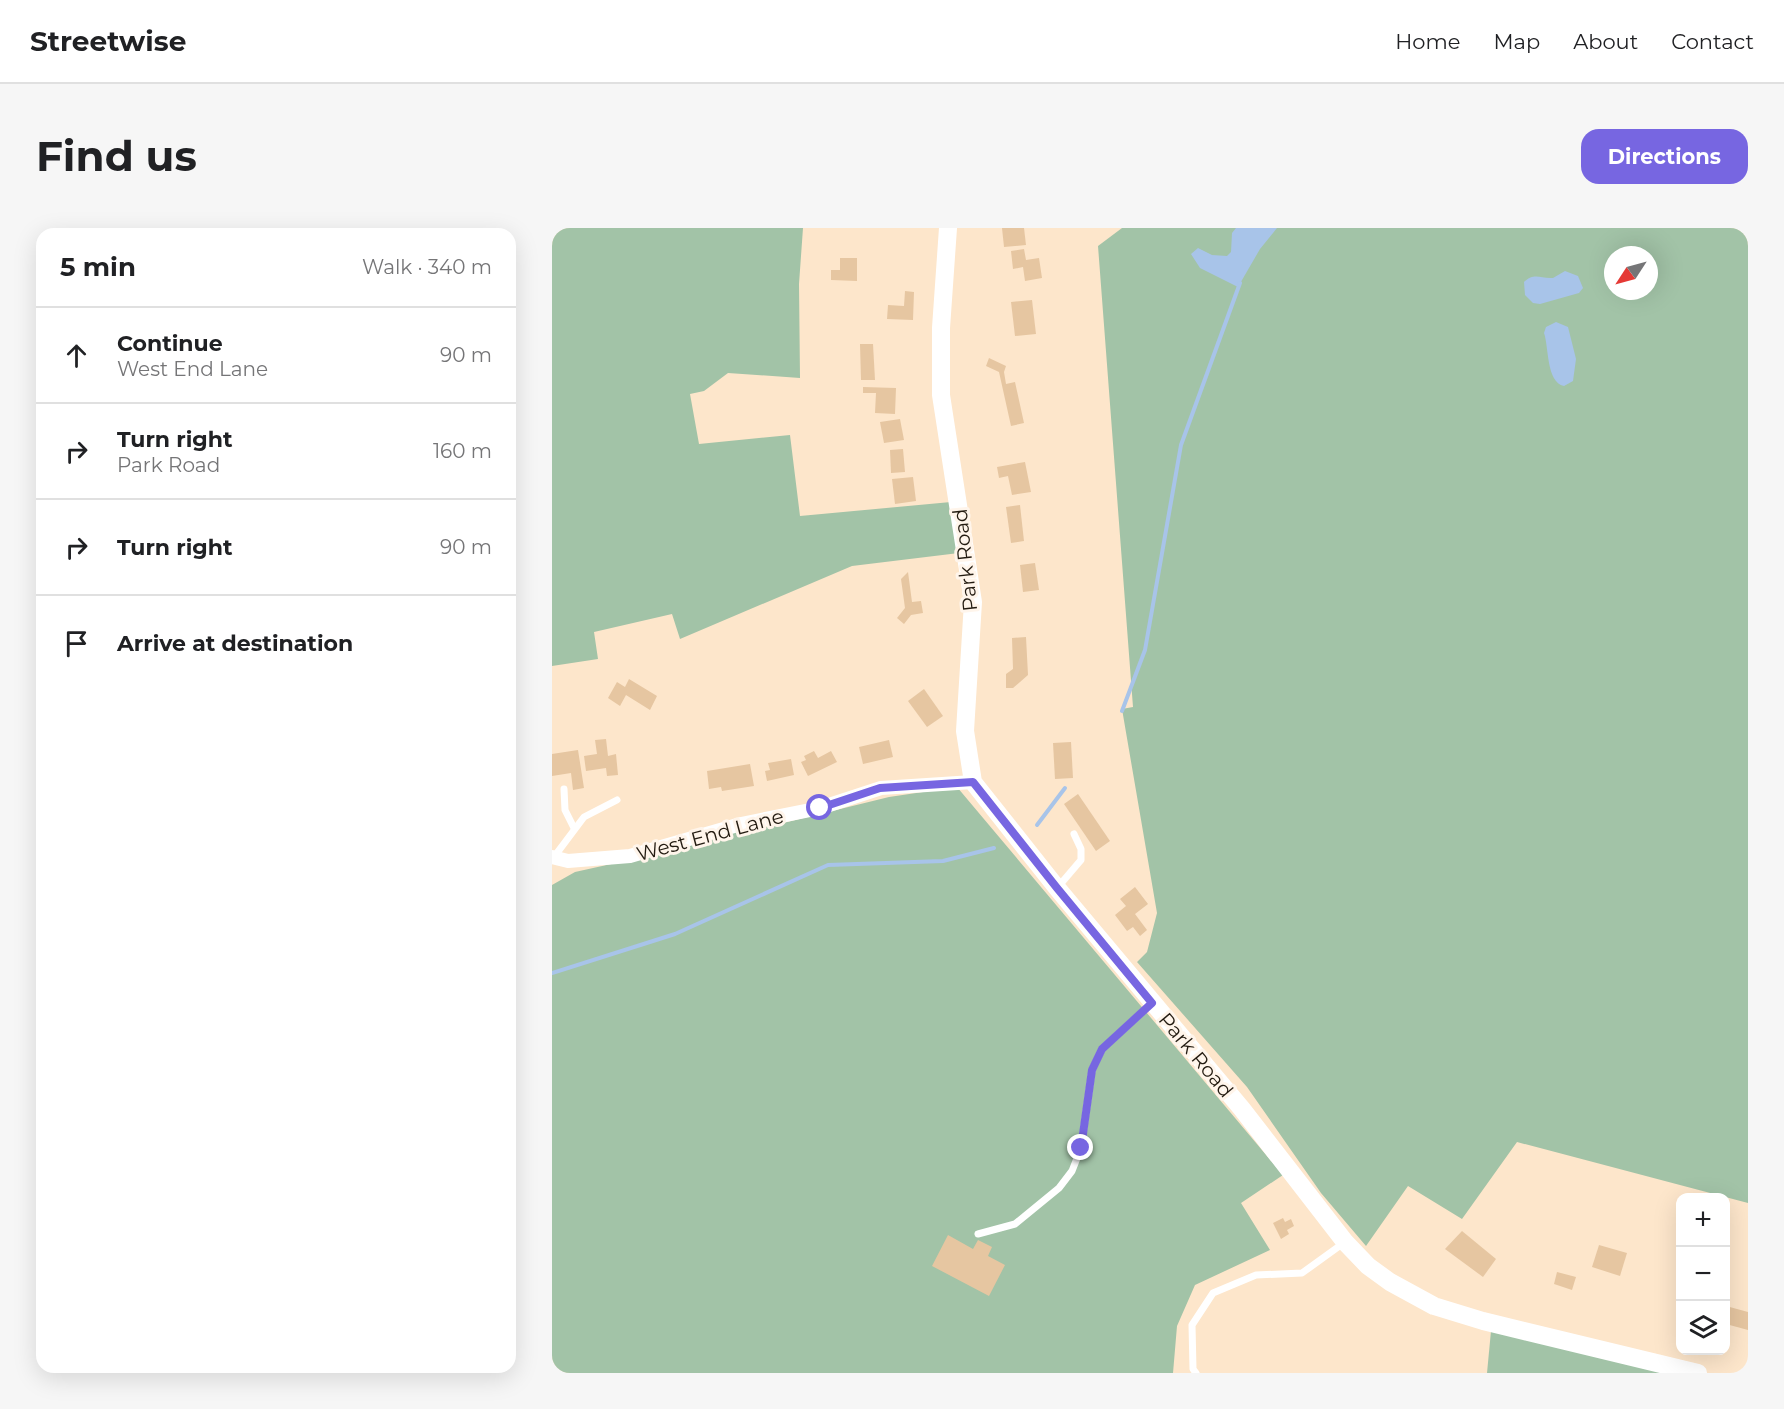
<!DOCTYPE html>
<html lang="en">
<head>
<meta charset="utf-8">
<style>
  body { margin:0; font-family:Montserrat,sans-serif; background:#f6f6f6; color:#202124 }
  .controls { position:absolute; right:18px; bottom:18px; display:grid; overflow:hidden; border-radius:12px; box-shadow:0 6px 24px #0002 }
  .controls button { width:54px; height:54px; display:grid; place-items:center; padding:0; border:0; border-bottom:2px solid #e0e0e0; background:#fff; color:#202124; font:30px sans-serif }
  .compass { position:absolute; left:1052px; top:18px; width:54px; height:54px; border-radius:50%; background:#fff; box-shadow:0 6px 24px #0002; rotate:234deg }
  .stop { position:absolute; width:18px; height:18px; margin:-14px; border:4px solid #7766e1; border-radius:50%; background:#fff }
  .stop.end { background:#7766e1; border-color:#fff; box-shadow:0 2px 6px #0008 }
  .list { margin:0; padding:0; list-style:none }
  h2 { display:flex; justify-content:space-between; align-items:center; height:78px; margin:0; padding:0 24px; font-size:26px }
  h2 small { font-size:20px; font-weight:400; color:#757577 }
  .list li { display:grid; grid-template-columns:39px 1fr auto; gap:18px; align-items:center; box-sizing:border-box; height:96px; padding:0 24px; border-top:2px solid #e0e0e0 }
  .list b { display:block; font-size:22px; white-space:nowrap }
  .list p { margin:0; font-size:20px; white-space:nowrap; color:#757577 }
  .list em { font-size:20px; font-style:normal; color:#757577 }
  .icon { flex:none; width:33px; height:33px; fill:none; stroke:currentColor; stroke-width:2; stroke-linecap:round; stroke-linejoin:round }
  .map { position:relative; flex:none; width:1196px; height:1145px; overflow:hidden; border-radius:18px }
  header { display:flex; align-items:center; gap:36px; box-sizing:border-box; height:84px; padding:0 30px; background:#fff; border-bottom:2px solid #e0e0e0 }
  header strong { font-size:28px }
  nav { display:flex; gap:33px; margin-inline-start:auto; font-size:21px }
  .intro { display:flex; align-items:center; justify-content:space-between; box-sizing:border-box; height:144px; padding:0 36px }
  h1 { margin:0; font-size:42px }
  .button { padding:15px 27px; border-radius:18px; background:#7766e1; color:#fff; font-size:21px; font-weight:700 }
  main { display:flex; gap:36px; padding:0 36px }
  aside { flex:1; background:#fff; border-radius:18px; box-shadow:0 6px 24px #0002 }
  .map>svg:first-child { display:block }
</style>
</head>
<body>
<header>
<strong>Streetwise</strong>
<nav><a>Home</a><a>Map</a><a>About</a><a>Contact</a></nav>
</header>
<div class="intro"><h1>Find us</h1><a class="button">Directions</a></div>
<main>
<aside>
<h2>5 min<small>Walk · 340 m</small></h2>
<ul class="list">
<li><svg class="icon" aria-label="ahead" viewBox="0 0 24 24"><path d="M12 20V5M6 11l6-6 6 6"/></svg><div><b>Continue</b><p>West End Lane</p></div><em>90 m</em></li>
<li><svg class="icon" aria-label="right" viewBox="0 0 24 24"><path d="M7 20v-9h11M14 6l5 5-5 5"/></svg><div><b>Turn right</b><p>Park Road</p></div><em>160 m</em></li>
<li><svg class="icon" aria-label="right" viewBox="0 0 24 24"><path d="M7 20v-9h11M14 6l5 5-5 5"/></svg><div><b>Turn right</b></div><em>90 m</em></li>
<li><svg class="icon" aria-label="arrive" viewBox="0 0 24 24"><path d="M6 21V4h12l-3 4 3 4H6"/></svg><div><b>Arrive at destination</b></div></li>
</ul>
</aside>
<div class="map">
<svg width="1196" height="1145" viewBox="0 0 1196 1145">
  <rect width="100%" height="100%" fill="#fde6cb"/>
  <g fill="#a2c3a7" fill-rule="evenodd">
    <path d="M0,0H251L247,56L248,150L176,145L152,163L138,166L147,216L238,207L248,288L399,274L407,325L300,338L128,411L120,386L42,404L46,431L0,438Z"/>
    <path d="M570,0H1196V975L965,914L910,991L856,958L814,1018L769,965L695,859L585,734L595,724L605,685L570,481L581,479L546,18ZM1061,27H1097V63H1061Z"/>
    <path d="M405,559L731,947L689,975L718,1022L643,1057L625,1098L621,1145H0V657L23,644L100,627L187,600H211L337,569Z"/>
    <path d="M939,1103L1113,1145H935Z"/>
  </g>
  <g fill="#a8c4e9">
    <path d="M684,0H725L708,21L686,59L648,40L639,26L646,20L660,27L675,28L679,24L680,5Z"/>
    <path d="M1013,43L1026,48L1031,60L1027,65L988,76L981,75L973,67L972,54C983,44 988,51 1001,50Z"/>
    <path d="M1004,94L1016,99L1024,131L1021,153L1012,158C994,154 997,119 992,105L994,99Z"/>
  </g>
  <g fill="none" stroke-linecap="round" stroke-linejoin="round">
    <g stroke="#a8c4e9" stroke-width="4">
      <path d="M570,483L593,422L629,217L688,55"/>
      <path d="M485,597L513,560"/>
      <path d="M0,745L123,706L276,637L391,633L442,620"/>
    </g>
  </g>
  <g fill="#e6c6a1">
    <path d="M450,0H472L474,17L452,19Z"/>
    <path d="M472,21L474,32L487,30L490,50L473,53L471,39L461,41L459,23Z"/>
    <path d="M288,30H305V53L279,52V42H288Z"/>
    <path d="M353,63L362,64L361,92L335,91L336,77L352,78Z"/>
    <path d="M480,72L484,106L463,108L459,74Z"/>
    <path d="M308,116H321L323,152H309Z"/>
    <path d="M437,130L454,138L452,144L454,156L463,154L472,195L459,198L447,144L434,138Z"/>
    <path d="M311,159L344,160L343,186L323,185L324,165H311Z"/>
    <path d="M348,191L352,212L332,215L328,194Z"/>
    <path d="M351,221L353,244L339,245L338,222Z"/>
    <path d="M473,234L479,264L460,267L456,248L447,250L445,239Z"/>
    <path d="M361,249L364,273L343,276L340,251Z"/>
    <path d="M468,277L472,313L459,315L454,279Z"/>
    <path d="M483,335L487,362L471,364L468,337Z"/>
    <path d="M356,344L360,374L369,373L371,385L359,387L352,396L345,390L353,380L349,351Z"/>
    <path d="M474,409L476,447L461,460H454V446L461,441L460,410Z"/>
    <path d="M77,451L105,468L98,482L74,467L68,478L56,470L65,454L73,459Z"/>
    <path d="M372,461L391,488L375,499L356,473Z"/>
    <path d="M54,511L56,528L64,526L66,547L55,548L54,540L34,543L32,528L45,526L43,512Z"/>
    <path d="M337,512L341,529L311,536L307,519Z"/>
    <path d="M519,514L521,550L503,551L501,515Z"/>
    <path d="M26,522L32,560L21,562L19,545L0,548V526Z"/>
    <path d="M262,523L266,530L279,523L285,534L256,548L249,534L254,532L252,528Z"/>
    <path d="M239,531L242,547L215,553L213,543L218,542L216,535Z"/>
    <path d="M198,536L202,558L170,563L169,559L157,561L155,543Z"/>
    <path d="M526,566L558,613L544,623L512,576Z"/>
    <path d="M583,659L596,676L583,686L595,702L588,708L581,699L575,703L563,687L574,678L568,671Z"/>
    <path d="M731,990L733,994L739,991L742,998L735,1002L737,1006L729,1011L721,995Z"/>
    <path d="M910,1003L944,1031L931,1049L893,1021Z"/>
    <path d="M396,1007L421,1021L426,1012L440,1019L436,1028L453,1037L437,1068L380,1038Z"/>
    <path d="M1047,1017L1075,1025L1068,1048L1040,1039Z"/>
    <path d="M1005,1044L1024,1049L1020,1062L1002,1056Z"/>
    <path d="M1174,1078L1196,1084V1102L1174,1096Z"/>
  </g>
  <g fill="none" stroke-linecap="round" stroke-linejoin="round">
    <g stroke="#fff" stroke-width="7">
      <path d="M12,561L13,582L22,600"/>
      <path d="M2,629L32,589L65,572"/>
      <path d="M506,659L529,632V621L522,606"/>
      <path d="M426,1006L463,996L507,960L520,943L529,920L540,842L550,821L600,775"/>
      <path d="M644,1145L641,1141L640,1097L661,1065L704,1047L750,1045L793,1014"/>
    </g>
    <path stroke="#fff" stroke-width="14" d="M0,629L16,633L78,628L189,596L268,580L329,560L421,554"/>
    <path stroke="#fff" stroke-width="18" d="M396,0L389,100V167L421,374L413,503L421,554L505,660L690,881L793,1014L816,1038L838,1054L882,1078L931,1093L1146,1145"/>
  </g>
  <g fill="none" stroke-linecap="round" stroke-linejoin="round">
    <path stroke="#7766e1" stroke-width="8" d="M268,580L328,560L421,554L505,660L600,775L550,821L540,842L529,920"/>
  </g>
  <g text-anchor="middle" stroke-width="6" stroke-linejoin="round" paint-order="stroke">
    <g font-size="20" fill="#231b11" stroke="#fff5eb">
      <text transform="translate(413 332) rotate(-96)" y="7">Park Road</text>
      <text transform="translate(158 607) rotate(-15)" y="7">West End Lane</text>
      <text transform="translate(644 827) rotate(50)" y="7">Park Road</text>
    </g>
  </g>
</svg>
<div class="controls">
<button>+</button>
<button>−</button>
<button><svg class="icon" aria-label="layers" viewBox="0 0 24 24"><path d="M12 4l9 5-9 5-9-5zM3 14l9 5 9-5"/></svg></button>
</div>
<svg class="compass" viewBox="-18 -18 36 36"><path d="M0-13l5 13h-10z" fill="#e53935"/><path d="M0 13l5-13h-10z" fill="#757577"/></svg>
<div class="stop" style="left:268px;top:580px"></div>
<div class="stop end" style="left:529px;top:920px"></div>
</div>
</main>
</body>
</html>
